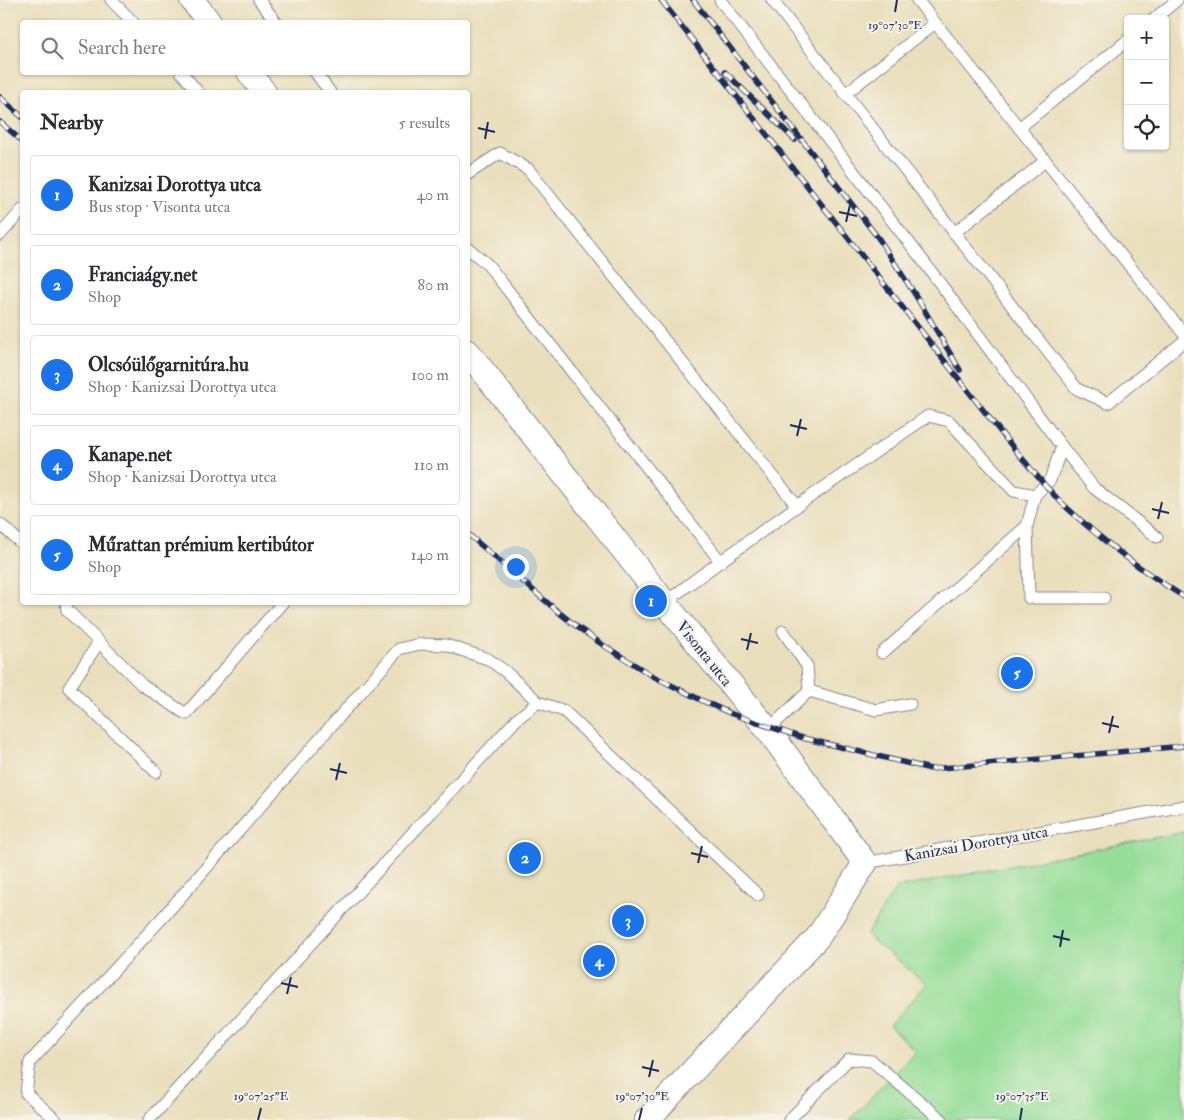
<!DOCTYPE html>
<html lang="en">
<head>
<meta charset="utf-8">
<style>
  body { margin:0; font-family:"IM FELL Double Pica",serif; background:#f7f7f7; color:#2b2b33 }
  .controls { position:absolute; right:15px; top:15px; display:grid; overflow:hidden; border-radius:5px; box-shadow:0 1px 4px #0004 }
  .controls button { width:45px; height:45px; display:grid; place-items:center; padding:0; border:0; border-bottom:1px solid #e1e1e2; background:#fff; color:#2b2b33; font:25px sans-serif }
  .you { position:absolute; left:515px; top:566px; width:18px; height:18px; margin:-12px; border:4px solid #fff; border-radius:50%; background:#1a73e8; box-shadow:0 0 0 8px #1a73e833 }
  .badge { display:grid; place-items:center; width:32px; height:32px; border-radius:50%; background:#1a73e8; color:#fff; font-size:16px; font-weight:700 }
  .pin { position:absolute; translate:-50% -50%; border:2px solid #fff; box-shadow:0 1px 5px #0006 }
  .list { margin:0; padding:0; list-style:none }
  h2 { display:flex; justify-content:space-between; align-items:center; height:65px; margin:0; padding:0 20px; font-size:21px }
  h2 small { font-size:16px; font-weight:400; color:#7c7c81 }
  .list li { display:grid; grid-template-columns:32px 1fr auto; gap:15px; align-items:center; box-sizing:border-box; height:80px; margin:0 10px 10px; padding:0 10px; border:1px solid #e1e1e2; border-radius:5px }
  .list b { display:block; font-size:19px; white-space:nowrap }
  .list p { margin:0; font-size:16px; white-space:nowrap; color:#7c7c81 }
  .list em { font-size:16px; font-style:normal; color:#7c7c81 }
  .icon { flex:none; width:28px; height:28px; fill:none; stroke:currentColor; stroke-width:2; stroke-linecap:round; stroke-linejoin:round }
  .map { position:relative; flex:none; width:1184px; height:1120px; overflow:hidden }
  .search { position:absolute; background:#fff; box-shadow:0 1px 4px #0004; left:20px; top:20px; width:450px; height:55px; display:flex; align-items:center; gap:12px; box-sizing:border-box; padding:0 18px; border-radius:5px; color:#7c7c81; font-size:19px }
  .panel { position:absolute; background:#fff; box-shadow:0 1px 4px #0004; left:20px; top:90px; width:450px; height:515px; border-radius:5px }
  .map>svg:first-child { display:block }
</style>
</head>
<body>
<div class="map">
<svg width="1184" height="1120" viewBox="0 0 1184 1120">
  <rect width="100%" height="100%" fill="#f7f3e8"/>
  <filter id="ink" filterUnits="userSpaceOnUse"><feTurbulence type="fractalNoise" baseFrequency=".02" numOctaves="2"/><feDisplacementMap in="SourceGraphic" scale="10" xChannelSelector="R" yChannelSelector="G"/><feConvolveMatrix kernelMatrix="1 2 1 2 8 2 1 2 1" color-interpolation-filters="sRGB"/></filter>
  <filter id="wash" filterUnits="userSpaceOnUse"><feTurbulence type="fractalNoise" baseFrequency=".0096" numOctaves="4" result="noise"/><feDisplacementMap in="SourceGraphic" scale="20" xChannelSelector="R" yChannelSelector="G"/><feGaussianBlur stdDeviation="1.12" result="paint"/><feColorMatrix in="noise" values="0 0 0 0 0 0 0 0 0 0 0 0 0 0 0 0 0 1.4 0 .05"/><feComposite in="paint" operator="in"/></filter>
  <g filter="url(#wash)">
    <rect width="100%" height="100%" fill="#eadfbc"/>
    <path fill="#96de98" stroke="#58867b" d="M1184,832V1120H850L916,1051L889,1026L927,984L866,935L896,888Z"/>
  </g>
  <g filter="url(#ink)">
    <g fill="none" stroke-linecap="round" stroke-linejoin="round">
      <g stroke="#82878d" stroke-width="13">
        <g id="lane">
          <path d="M111,0L133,22"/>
          <path d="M259,0L276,22"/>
          <path d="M772,0L1077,389L1108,403L1184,341"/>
          <path d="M917,0L1184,334"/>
          <path d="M1154,19L1177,0"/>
          <path d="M181,72L198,92"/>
          <path d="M315,72L330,92"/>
          <path d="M845,94L935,23"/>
          <path d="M1019,128L1128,40"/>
          <path d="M468,174L500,153L528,169L797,506"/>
          <path d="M954,233L1045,161"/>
          <path d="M0,235L22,210"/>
          <path d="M468,248L488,265L721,562"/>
          <path d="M1062,447L1094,488L1157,537"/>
          <path d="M0,524L22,544"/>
          <path d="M1027,526L1029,598H1104"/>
          <path d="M66,602L67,610L142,685L186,714L283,602"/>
          <path d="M665,603L688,585L797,506L928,416L949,421L1014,491L1035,495L1050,480L1062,447L921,258L720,0"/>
          <path d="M99,642L69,688L156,772"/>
          <path d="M882,653L1027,526L1035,495"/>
          <path d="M809,691L876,710L910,704"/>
          <path d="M768,730L809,691L807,666L783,631"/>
          <path d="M865,863L1184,806"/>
          <path d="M56,1120L26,1093L30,1062L163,917L399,649L420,644L446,645L488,659L506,672L538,702"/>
          <path d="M149,1120L516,720L538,702L564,711L758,895"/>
          <path d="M789,1120L849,1059L872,1061L942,1120"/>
        </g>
      </g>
      <g stroke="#82878d" stroke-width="26">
        <g id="street">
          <path d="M192,0L209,22"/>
          <path d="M249,72L264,92"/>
          <path d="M468,352L665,603L768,730L865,863L818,937L647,1120"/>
        </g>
      </g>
      <use href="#lane" stroke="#fff" stroke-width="11"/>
      <use href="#street" stroke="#fff" stroke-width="24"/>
      <g stroke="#1b2f5e" stroke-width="5.5">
        <g id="rail">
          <path d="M661,0L1006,439C1025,461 1043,485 1064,505C1101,540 1141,570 1184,597"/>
          <path d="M693,0L879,239L916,296L960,370"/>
          <path d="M725,72L795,140"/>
          <path d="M0,97L22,117"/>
          <path d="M0,122L22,141"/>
          <path d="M468,534L556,610L576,626L600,643L651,675L703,701L732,714L755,722L803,738L931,769L1184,746"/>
        </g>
      </g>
      <use href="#rail" stroke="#f7f3e8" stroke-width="4" stroke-dasharray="11" stroke-linecap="butt"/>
    </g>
  </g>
  <path fill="none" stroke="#1b2f5e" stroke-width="2" d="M895,12L897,0M478,128L495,132M485,139L488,122M839,212L857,216M846,222L850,205M790,425L807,429M797,436L801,419M1152,509L1169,513M1158,519L1162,502M741,639L758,643M747,650L751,633M1102,723L1119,727M1109,733L1113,716M330,769L347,773M336,780L340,763M691,853L708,857M698,863L702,846M1053,936L1070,940M1060,947L1063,930M281,983L298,987M287,994L291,977M642,1067L659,1071M649,1077L653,1060M258,1120L261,1108M639,1120L642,1108M1020,1120L1022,1108"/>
  <g text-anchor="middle" stroke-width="4" stroke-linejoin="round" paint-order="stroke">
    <g font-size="16" fill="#1b2f5e" stroke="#f7f3e8">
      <text transform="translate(705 653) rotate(51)" y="6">Visonta utca</text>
      <text transform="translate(976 843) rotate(-10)" y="6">Kanizsai Dorottya utca</text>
    </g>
  </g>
  <g font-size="12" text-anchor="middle" fill="#1b2f5e" stroke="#f7f3e8" stroke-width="4" stroke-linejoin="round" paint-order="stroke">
    <text x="895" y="29">19°07'30"E</text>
    <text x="261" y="1100">19°07'25"E</text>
    <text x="642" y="1100">19°07'30"E</text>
    <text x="1022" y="1100">19°07'35"E</text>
  </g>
</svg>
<div class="controls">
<button>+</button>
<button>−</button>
<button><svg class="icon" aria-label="locate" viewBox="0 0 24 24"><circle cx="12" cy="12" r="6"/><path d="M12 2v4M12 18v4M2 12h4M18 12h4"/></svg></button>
</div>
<div class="you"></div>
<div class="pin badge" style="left:651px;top:601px">1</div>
<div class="pin badge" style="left:525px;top:858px">2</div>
<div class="pin badge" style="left:628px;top:921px">3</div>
<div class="pin badge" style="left:599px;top:961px">4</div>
<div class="pin badge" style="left:1017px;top:673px">5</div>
<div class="search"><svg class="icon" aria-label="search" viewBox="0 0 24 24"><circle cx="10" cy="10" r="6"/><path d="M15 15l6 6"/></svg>Search here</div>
<section class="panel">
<h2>Nearby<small>5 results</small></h2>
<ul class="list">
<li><span class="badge">1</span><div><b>Kanizsai Dorottya utca</b><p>Bus stop · Visonta utca</p></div><em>40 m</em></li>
<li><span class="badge">2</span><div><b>Franciaágy.net</b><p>Shop</p></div><em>80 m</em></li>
<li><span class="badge">3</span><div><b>Olcsóülőgarnitúra.hu</b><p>Shop · Kanizsai Dorottya utca</p></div><em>100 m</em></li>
<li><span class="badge">4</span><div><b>Kanape.net</b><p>Shop · Kanizsai Dorottya utca</p></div><em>110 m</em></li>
<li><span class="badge">5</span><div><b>Műrattan prémium kertibútor</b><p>Shop</p></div><em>140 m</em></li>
</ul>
</section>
</div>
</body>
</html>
